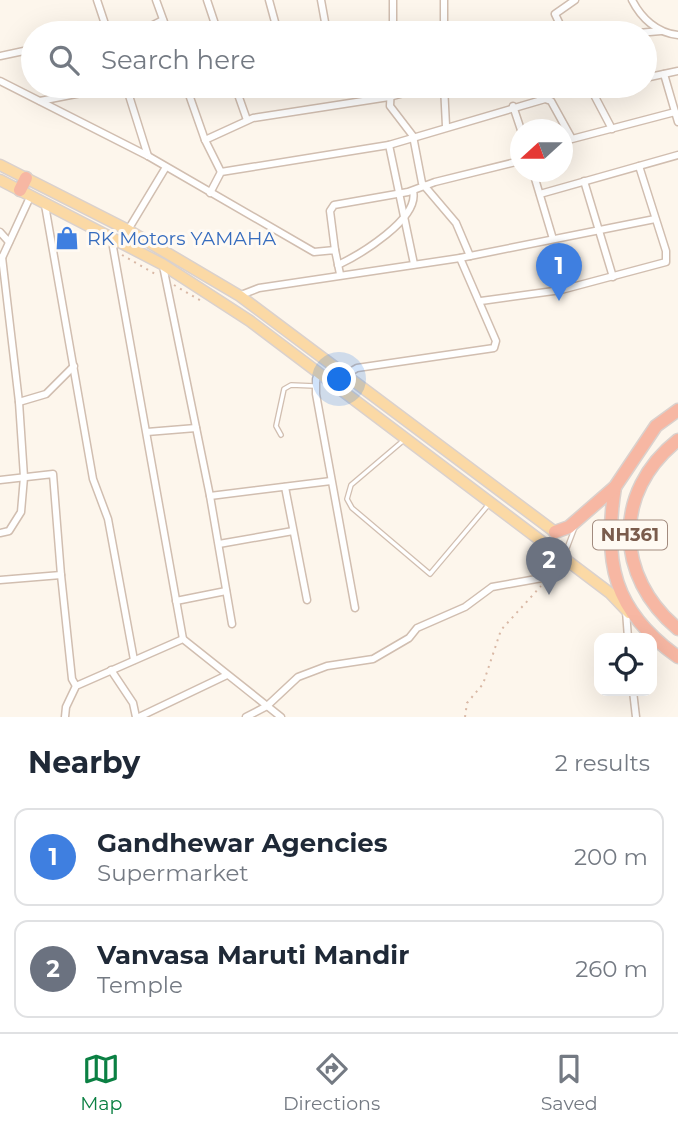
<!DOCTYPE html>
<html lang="en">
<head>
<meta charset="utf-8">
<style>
  body { margin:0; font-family:Montserrat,sans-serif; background:#f2f2f3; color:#1f2937 }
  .controls { position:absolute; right:21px; bottom:21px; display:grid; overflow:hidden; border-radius:14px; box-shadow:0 7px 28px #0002 }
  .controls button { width:63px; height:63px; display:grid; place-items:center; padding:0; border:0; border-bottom:2px solid #e0e1e3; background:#fff; color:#1f2937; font:35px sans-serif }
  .compass { position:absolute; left:510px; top:119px; width:63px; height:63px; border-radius:50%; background:#fff; box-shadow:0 7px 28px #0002; rotate:249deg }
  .you { position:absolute; left:340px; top:380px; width:24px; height:24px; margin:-18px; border:5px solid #fff; border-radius:50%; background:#1a73e8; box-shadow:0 0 0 10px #1a73e833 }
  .badge { display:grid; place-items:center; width:46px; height:46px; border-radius:50%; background:#0b8043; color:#fff; font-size:23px; font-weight:700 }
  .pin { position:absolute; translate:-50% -58px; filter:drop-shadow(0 2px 4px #0008) }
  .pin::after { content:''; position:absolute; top:37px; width:24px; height:21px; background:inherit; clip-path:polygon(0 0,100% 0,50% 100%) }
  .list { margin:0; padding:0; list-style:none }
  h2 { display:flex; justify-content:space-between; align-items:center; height:91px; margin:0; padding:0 28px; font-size:30px }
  h2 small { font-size:23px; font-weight:400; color:#747a83 }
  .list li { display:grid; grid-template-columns:46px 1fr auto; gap:21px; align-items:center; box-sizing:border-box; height:98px; margin:0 14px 14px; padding:0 14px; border:2px solid #e0e1e3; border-radius:14px }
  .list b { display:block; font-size:26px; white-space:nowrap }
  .list p { margin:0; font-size:23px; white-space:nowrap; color:#747a83 }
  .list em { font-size:23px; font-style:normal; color:#747a83 }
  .icon { flex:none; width:38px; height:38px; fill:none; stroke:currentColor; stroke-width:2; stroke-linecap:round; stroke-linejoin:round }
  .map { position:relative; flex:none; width:678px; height:717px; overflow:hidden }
  .search { position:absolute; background:#fff; box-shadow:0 7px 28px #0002; left:21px; right:21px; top:21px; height:77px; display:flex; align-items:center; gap:18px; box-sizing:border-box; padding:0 24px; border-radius:38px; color:#747a83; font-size:26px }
  .sheet { height:315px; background:#fff }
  nav { display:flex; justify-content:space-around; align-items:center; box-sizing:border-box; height:98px; border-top:2px solid #e0e1e3; background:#fff; font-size:19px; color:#747a83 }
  nav a { display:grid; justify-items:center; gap:4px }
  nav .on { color:#0b8043 }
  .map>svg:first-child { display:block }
</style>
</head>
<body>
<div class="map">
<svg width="678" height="717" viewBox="0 0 678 717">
  <rect width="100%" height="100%" fill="#fdf6ec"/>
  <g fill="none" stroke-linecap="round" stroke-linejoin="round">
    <g stroke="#d1beb0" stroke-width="6">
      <g id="lane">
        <path d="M281,435L276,426L284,389L291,385L315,386"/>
        <path d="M404,440L351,485L347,499L352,508L430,574L489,504"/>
        <path d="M564,556L575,527"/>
      </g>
    </g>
    <g stroke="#d1beb0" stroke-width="9">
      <g id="street">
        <path d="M97,0L108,33"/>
        <path d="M156,0L168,33"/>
        <path d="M207,0L218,33"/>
        <path d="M269,0L278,33"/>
        <path d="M321,0L327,33"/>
        <path d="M393,0V33"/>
        <path d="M632,0C641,18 657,33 678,35"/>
        <path d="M137,33L163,20"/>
        <path d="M444,33V0"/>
        <path d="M564,33L555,14L575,0"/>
        <path d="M638,33L661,31"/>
        <path d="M0,56L33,49"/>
        <path d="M664,74L678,122"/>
        <path d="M645,78L678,71"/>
        <path d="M0,81L148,156L314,252L335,250L340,274"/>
        <path d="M126,86L148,156"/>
        <path d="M186,86L205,140L221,172"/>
        <path d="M235,86L247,120"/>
        <path d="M391,86L390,106L413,136L422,183L456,223L470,256"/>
        <path d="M444,86L446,126"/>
        <path d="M40,101L117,86"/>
        <path d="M513,106L521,130"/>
        <path d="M612,129L592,91L613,86"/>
        <path d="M205,140L253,118L389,97L431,86"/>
        <path d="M389,145L414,264"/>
        <path d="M166,167L128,230L113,247L183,639"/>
        <path d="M533,172L553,239"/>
        <path d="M584,181L613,277"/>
        <path d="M210,193L221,172L389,145L545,99L551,101L572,139L675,112"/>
        <path d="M540,194L678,155"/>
        <path d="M45,205L93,479L108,519L134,660"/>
        <path d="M0,232L9,242"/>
        <path d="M335,250L330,211L334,205L408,192L435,182L520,161"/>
        <path d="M1,260L31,195"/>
        <path d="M338,265C359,255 420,219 413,191"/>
        <path d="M163,266L210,496L232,624"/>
        <path d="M241,295L259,288L460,258L655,219"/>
        <path d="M481,301L561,290L666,262V251L639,166"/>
        <path d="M320,373L316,379V394L355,608"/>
        <path d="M345,375L357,368L494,348L496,341L460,258"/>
        <path d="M19,402L46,394L74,366"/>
        <path d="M147,432L196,428"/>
        <path d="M0,480L53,474L61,575L0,580"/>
        <path d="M285,487L307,600"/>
        <path d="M210,496L331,481"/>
        <path d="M0,533L9,531L21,512L24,477L19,402L2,257"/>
        <path d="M219,544L293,531"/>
        <path d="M61,575L72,679L76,686"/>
        <path d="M176,601L226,591"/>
        <path d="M626,611L628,638"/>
        <path d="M111,670L133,703L136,717"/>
        <path d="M633,691L636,717"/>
        <path d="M65,717L66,707L76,686L183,639L281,717"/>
        <path d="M139,717L227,675"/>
        <path d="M246,717L267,706L298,677L327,666L373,659L409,638L417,628L465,607L492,587L542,578L563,558"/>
      </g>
    </g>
    <g stroke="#dad1cd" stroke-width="13">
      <g id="primary">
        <path d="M0,165L128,230L240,296L555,532"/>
        <path d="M0,180L162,264L250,321L610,593L629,613"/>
      </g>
    </g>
    <g stroke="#dad1cd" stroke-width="15">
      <g id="highway">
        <path d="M20,190L26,178"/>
        <path d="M678,440C612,492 615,577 678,629"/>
        <path d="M615,487C603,562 613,611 678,657"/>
        <path d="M555,532L569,527L615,487L656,426L678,410"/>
      </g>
    </g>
    <g stroke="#d9b8a5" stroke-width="2" stroke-dasharray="2 5" stroke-linecap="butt">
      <path d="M122,255L157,275"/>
      <path d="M174,285L203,302"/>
      <path d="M465,717L467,703L483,684L501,630L541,586"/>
    </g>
    <use href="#lane" stroke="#fff" stroke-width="3.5"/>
    <use href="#street" stroke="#fff" stroke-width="6"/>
    <use href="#primary" stroke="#fbd9a5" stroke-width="10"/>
    <use href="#highway" stroke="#f7b7a3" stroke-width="12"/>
  </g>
  <defs>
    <g id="shop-bare" transform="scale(1.89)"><path d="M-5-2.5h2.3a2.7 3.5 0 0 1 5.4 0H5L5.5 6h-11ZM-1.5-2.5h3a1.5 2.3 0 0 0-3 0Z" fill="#3f7fe0" stroke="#fffaf3" stroke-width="2.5" paint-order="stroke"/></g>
  </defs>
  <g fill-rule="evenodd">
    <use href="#shop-bare" x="67" y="238"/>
  </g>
  <g text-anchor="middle" stroke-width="6" stroke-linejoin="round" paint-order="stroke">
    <rect fill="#fffaf3" stroke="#a28b7f" stroke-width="2" x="593" y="520.5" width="74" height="29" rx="5"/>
    <g font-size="18" font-weight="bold" fill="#7a5c4d">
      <text x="630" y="541">NH361</text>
    </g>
    <g font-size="19" fill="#366cbe" stroke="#fffaf3" text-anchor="start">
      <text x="87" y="245">RK Motors YAMAHA</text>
    </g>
  </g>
</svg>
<div class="controls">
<button><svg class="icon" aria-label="locate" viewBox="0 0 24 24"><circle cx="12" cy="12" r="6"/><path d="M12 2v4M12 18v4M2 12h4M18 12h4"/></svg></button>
</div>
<svg class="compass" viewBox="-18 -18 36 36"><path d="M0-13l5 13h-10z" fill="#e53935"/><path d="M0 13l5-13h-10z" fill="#747a83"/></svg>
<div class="you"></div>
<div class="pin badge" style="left:559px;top:301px;background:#3f7fe0">1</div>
<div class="pin badge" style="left:549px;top:595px;background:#6b7280">2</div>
<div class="search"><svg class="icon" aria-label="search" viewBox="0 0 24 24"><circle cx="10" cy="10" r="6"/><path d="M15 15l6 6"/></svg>Search here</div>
</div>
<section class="sheet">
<h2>Nearby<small>2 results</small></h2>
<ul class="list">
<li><span class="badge" style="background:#3f7fe0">1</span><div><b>Gandhewar Agencies</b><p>Supermarket</p></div><em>200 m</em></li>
<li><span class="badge" style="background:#6b7280">2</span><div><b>Vanvasa Maruti Mandir</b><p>Temple</p></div><em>260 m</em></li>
</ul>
</section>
<nav>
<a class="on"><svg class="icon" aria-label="map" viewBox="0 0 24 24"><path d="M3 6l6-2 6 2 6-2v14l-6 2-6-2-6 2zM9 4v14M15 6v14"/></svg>Map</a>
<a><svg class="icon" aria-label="directions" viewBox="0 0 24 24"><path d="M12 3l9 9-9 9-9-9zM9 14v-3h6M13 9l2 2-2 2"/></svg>Directions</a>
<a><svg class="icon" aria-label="saved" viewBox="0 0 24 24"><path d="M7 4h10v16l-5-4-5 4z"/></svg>Saved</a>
</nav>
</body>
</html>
